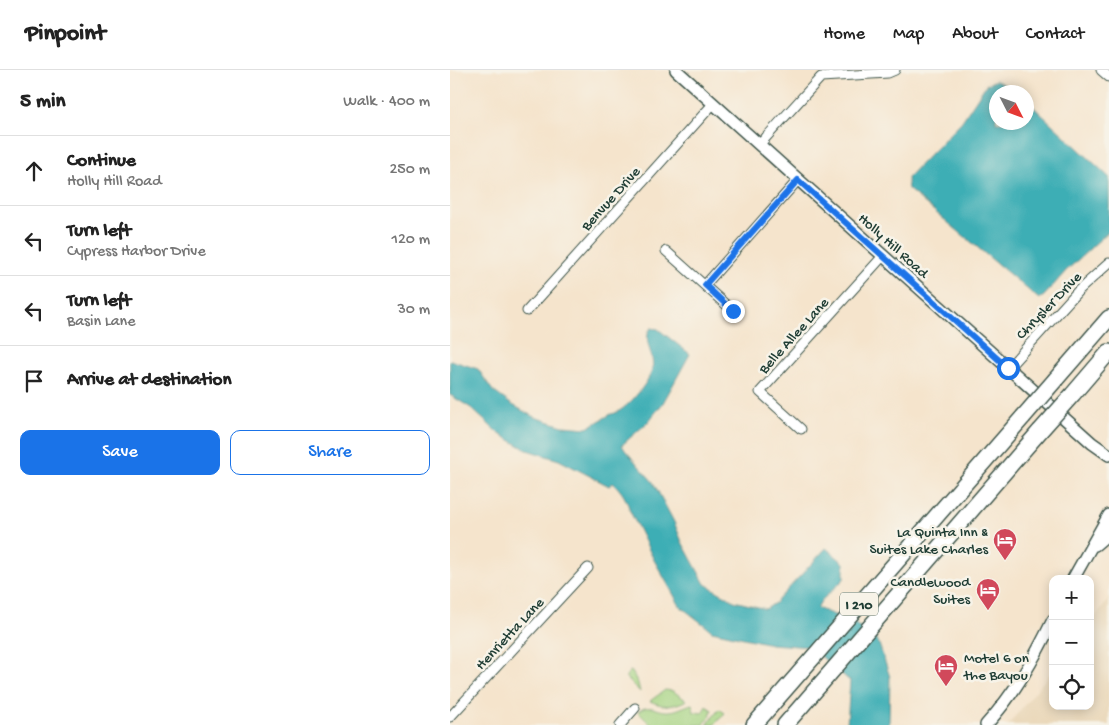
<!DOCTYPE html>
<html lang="en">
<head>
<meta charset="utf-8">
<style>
  body { margin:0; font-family:"Gochi Hand",sans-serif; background:#f6f6f6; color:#222 }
  .controls { position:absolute; right:15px; bottom:15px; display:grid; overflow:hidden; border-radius:10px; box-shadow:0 2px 12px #0003 }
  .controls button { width:45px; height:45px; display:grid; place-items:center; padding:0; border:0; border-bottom:1px solid #e0e0e0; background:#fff; color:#222; font:25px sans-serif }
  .compass { position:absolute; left:539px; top:15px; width:45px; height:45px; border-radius:50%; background:#fff; box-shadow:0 2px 12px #0003; rotate:132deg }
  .stop { position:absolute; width:15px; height:15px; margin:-11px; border:4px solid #1a73e8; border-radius:50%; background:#fff }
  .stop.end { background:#1a73e8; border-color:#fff; box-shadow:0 1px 5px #0008 }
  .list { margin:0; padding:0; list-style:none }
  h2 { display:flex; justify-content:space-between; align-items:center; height:65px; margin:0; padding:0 20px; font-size:21px }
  h2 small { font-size:16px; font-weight:400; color:#767676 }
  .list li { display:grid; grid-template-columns:32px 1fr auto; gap:15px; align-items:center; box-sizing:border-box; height:70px; padding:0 20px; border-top:1px solid #e0e0e0 }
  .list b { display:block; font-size:19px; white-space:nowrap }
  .list p { margin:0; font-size:16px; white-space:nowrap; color:#767676 }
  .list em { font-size:16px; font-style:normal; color:#767676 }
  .actions { display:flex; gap:10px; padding:15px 20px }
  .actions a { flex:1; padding:11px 0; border:1px solid #1a73e8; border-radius:10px; text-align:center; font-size:18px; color:#1a73e8 }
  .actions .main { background:#1a73e8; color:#fff }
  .icon { flex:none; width:28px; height:28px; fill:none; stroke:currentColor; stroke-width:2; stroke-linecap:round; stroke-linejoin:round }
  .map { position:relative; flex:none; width:659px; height:655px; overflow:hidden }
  header { display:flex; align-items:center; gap:30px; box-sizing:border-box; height:70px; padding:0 25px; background:#fff; border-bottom:1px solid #e0e0e0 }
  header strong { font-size:24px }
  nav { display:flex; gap:28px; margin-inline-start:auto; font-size:18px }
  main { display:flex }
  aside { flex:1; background:#fff }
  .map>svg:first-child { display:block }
</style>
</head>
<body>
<header>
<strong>Pinpoint</strong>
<nav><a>Home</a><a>Map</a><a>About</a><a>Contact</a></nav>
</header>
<main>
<aside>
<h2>5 min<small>Walk · 400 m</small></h2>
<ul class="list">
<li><svg class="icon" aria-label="ahead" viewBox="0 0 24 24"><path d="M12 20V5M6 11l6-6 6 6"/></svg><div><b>Continue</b><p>Holly Hill Road</p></div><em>250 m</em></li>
<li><svg class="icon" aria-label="left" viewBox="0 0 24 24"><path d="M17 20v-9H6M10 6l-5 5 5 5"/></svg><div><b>Turn left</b><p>Cypress Harbor Drive</p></div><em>120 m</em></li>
<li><svg class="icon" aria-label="left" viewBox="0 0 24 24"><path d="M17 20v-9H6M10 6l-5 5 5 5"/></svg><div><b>Turn left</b><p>Basin Lane</p></div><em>30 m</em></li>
<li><svg class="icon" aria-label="arrive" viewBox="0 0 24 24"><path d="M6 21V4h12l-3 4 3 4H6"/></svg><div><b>Arrive at destination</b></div></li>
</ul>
<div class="actions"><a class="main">Save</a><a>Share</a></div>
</aside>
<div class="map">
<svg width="659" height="655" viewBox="0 0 659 655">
  <rect width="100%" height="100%" fill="#f7f3e8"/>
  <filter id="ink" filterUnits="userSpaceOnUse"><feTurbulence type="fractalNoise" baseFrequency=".02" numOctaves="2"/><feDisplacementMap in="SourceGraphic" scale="10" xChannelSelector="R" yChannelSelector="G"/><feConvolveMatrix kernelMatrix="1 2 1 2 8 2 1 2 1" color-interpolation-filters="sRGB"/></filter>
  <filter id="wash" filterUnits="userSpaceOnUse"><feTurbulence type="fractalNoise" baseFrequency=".0096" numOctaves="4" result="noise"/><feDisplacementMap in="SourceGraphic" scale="20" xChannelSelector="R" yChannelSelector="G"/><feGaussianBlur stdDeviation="1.12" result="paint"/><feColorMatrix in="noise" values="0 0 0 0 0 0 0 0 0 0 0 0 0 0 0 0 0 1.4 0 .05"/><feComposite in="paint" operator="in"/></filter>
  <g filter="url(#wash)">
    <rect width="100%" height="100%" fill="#f5e4cc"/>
    <path fill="#ead8ba" d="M659,529V655H558L603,600V636H640V553Z"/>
    <g fill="#a4d381" stroke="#62885a">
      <path d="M180,601L182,602L188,613L190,622L176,608V606Z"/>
      <path d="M215,620L223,621L236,630L235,631C223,637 212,637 200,631Z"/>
      <path d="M242,634L244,642L252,643L256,636L262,640L260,647L253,655H201L188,642C199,632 207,642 219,641C227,641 234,636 242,634Z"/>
      <path d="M269,639L275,643L264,655H257Z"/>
    </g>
    <g fill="#3daeb5" stroke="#2e7674">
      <path d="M546,10L567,22H546V52H576L577,31L659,107V161L616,201L594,226L589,229L458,119L457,108L512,51L536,15Z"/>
      <path d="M201,258L208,259L240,284L213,333L198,352L172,375L175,380L203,412L224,452L232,472L255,514L284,531L316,539L325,533L376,478L394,493V509L371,531L367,538L404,553L428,571L440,607L439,655H397L400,611L360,577L321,574L262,561L230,536L204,490L180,441C177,430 172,421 163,413L159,416L109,390L77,380L48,363L21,338L0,325V290L28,299L43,321L61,334L84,347L113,356L137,358L161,344C175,343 199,312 202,300C206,286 191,270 201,258Z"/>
    </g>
  </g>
  <g filter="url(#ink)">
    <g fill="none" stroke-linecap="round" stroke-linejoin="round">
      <g stroke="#3f564b" stroke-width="11">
        <g id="street">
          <path d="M651,0L659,7"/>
          <path d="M309,75L371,7L438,3L445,0"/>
          <path d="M216,181L283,241"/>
          <path d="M255,215L348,110"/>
          <path d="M77,241L263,34"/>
          <path d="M558,298L628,221L659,193"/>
          <path d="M351,359L310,322L433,186"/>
          <path d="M0,647L138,498"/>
          <path d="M170,655L185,638"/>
        </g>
      </g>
      <g stroke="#3f564b" stroke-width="14">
        <g id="secondary">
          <path d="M226,0L642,373L659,385"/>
          <path d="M645,475L659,463"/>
          <path d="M623,509L659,445"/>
          <path d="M536,655C565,623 584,589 603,550"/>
        </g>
      </g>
      <g stroke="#3f564b" stroke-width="18">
        <g id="highway">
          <path d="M606,309L659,248"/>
          <path d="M623,324L659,282"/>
          <path d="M304,655L573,347"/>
          <path d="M335,655L590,361"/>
        </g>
      </g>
      <use href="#street" stroke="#fff" stroke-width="9"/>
      <use href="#secondary" stroke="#fff" stroke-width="11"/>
      <use href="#highway" stroke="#fff" stroke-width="15"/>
      <g stroke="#3f564b" stroke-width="18" stroke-linecap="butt">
        <g id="highway-bridge">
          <path d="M573,347L606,309"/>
          <path d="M590,361L623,324"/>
        </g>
      </g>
      <use href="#highway-bridge" stroke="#fff" stroke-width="15"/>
    </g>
  </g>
  <g fill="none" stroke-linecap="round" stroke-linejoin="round" filter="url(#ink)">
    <path stroke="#1a73e8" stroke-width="6" d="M283,241L255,215L348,110L558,298"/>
  </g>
  <defs>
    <g id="hotel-pin" transform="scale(1.25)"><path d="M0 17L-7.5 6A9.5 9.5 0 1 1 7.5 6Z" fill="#d1495b" stroke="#f7f3e8"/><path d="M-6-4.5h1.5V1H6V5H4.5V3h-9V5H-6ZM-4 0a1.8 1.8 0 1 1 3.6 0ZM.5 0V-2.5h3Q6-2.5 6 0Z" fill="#fff"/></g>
  </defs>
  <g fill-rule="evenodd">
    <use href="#hotel-pin" x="555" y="470"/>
    <use href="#hotel-pin" x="538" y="520"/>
    <use href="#hotel-pin" x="496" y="596"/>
  </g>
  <g text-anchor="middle" stroke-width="5" stroke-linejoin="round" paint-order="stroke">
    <rect fill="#f7f3e8" stroke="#60746a" stroke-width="1" x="390" y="522.5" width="38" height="23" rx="4"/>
    <g font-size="14" font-weight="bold" fill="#1f3d34">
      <text x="409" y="539">I 210</text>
    </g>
    <g font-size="15" fill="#1f3d34" stroke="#f7f3e8">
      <text transform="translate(160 128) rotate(-48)" y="5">Benvue Drive</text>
      <text transform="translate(444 175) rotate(42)" y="5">Holly Hill Road</text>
      <text transform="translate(598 235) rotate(-46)" y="5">Chrysler Drive</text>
      <text transform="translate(343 265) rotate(-48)" y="5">Belle Allee Lane</text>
      <text transform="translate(59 563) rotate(-47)" y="5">Henrietta Lane</text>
    </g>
    <g font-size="15" fill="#1f3d34" stroke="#f7f3e8" text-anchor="end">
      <text x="538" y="466">La Quinta Inn &amp;<tspan x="538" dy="17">Suites Lake Charles</tspan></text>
      <text x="520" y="516">Candlewood<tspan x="520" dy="17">Suites</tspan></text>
      <text x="514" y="592" text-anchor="start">Motel 6 on<tspan x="514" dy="17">the Bayou</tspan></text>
    </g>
  </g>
</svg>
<div class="controls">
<button>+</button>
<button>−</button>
<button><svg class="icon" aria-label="locate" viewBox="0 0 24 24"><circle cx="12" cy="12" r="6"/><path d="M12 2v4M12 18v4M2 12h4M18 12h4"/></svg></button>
</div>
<svg class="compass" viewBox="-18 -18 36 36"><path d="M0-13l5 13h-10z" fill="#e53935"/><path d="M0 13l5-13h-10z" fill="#767676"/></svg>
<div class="stop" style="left:558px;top:298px"></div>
<div class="stop end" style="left:283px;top:241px"></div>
</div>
</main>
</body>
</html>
